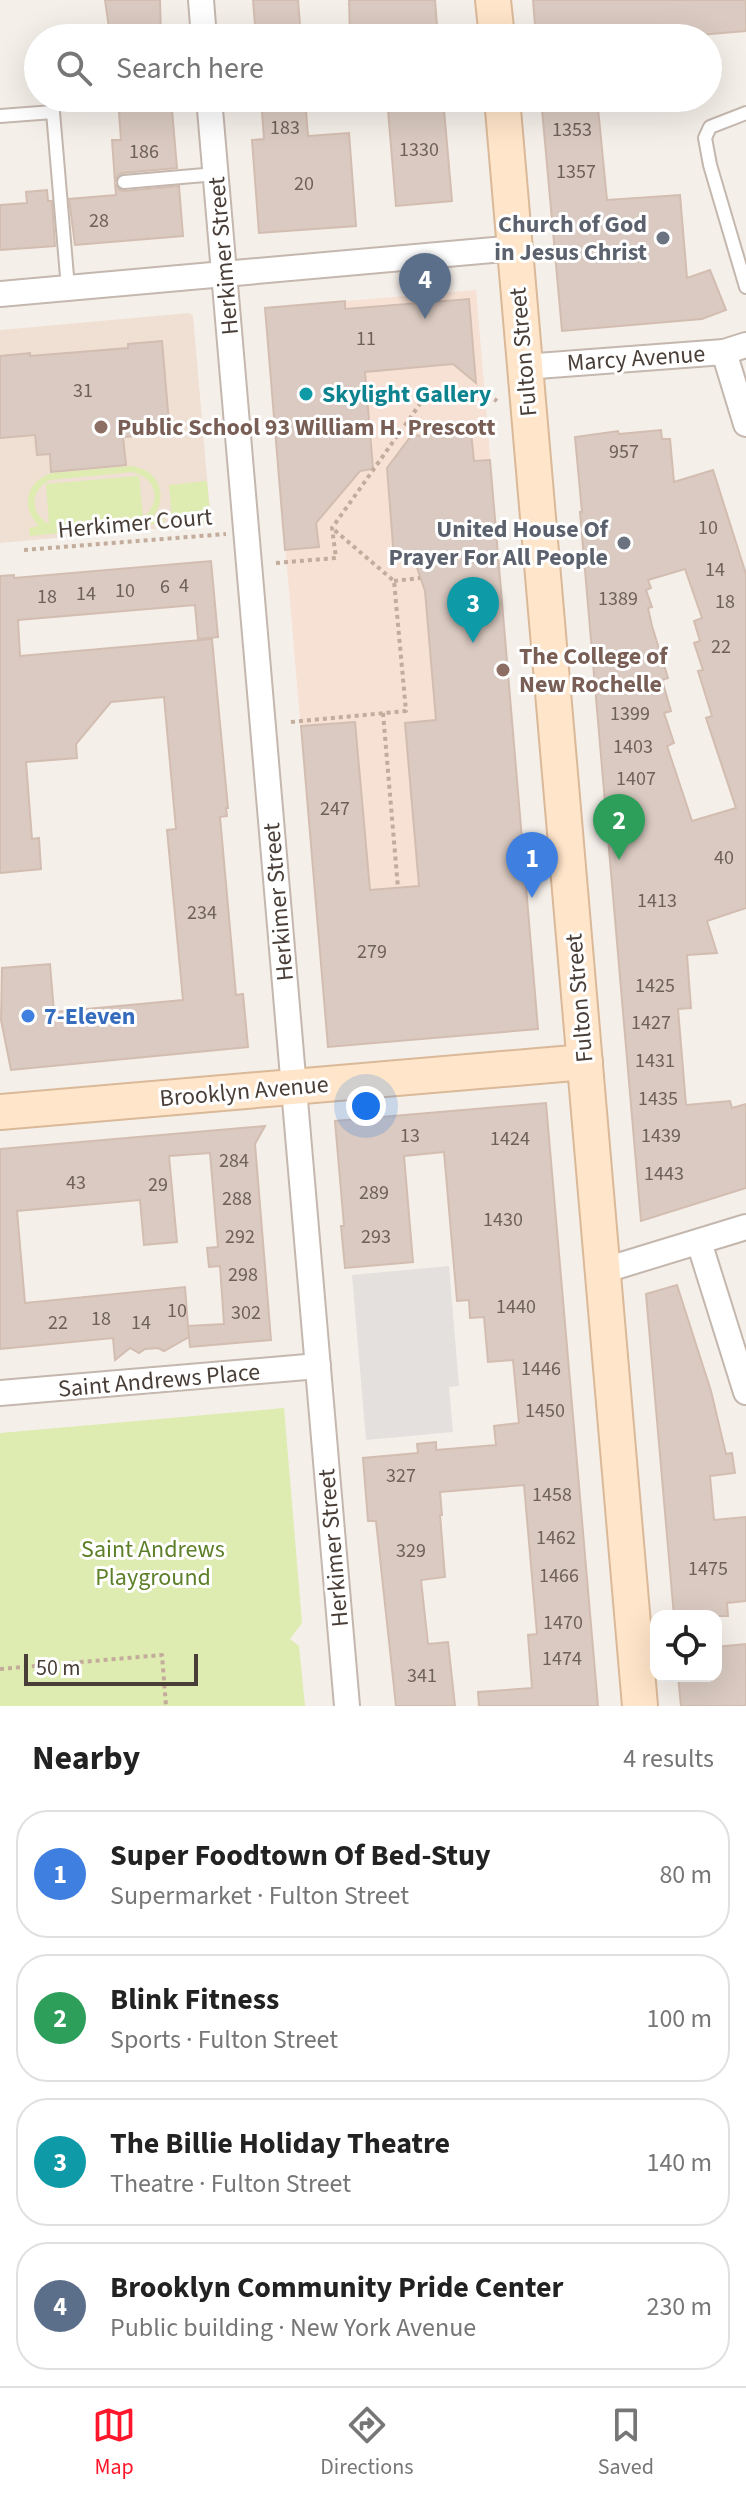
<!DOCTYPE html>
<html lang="en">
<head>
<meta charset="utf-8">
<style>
  body { margin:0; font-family:"Source Sans 3",sans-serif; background:#f2f2f2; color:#222 }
  .controls { position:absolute; right:24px; bottom:24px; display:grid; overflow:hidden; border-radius:16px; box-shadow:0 8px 32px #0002 }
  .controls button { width:72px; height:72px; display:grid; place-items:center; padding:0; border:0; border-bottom:2px solid #e0e0e0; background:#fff; color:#222; font:40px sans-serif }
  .scale { position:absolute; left:24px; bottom:20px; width:174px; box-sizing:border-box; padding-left:8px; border:4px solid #493e37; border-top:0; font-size:22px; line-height:28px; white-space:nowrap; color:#493e37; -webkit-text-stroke:6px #fff; paint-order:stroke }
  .you { position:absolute; left:366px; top:1106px; width:28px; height:28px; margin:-20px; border:6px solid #fff; border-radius:50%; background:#1a73e8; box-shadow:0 0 0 12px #1a73e833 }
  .badge { display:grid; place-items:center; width:52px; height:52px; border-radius:50%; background:#ff162a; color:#fff; font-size:26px; font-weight:700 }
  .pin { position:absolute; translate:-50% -66px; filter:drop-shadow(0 2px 4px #0008) }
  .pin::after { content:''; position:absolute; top:42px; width:28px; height:24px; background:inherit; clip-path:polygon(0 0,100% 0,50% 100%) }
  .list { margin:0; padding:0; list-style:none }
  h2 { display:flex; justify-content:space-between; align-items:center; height:104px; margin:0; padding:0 32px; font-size:34px }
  h2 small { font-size:26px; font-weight:400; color:#767676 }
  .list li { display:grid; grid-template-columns:52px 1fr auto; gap:24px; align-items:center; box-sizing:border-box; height:128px; margin:0 16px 16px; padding:0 16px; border:2px solid #e0e0e0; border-radius:32px }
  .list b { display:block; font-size:30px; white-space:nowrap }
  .list p { margin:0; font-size:26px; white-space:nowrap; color:#767676 }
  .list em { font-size:26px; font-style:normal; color:#767676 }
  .icon { flex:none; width:44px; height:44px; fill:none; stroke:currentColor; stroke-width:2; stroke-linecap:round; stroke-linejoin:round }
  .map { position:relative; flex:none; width:746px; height:1706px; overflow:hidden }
  .search { position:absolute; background:#fff; box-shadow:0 8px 32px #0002; left:24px; right:24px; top:24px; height:88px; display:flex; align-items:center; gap:20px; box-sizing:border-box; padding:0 28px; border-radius:44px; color:#767676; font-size:30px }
  .sheet { height:680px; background:#fff }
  nav { display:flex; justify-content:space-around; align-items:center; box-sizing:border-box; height:112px; border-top:2px solid #e0e0e0; background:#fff; font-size:22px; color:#767676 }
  nav a { display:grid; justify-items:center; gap:4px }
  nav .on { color:#ff162a }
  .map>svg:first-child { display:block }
</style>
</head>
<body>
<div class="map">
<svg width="746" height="1706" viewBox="0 0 746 1706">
  <rect width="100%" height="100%" fill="#f5efe9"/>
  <path fill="#f7e0d4" d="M476,290L538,1029L328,1047L265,308Z"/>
  <path fill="#efe0d3" d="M189,313L193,316L211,524L0,543V330Z"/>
  <g fill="#deebb1" fill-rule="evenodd">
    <path d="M130,466C159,469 169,495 153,517H164V523L30,536L29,528L39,526C20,507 26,481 52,473ZM132,472C156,477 163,502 143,517L139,476L46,484L49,524C29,513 30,490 50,480Z"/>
    <path d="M207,481L211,524L173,527L169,485Z"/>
    <path d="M284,1408L302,1623L290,1639L299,1646L305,1706H0V1433Z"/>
  </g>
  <path fill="#e3e0de" d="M449,1266L459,1386L449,1387L453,1432L366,1440L352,1275Z"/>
  <g fill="#dacac1" stroke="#d3bdb1" stroke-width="2" fill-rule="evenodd">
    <path d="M105,0H160L161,38H115L114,35H110Z"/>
    <path d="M253,0H298L301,38H256Z"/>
    <path d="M349,0H435L438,38H350Z"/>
    <path d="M533,0H746V31L664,38H536Z"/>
    <path d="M118,98H171L177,168L122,173L118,175L115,182L112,140H121Z"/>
    <path d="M261,98H305L308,136L349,133L356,226L259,233L252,140L264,139Z"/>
    <path d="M387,98H443L452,201L396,206Z"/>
    <path d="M541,98H597L607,200L680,195L687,278L710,270L726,310L702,319L562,331Z"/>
    <path d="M115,184L120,190L124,191L179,186L183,236L75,245L69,199L116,195Z"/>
    <path d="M47,190L48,201H52L55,246L0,250V205L27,203L26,192Z"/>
    <path d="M469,299L476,383L453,364L365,372L373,469L360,471L316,523L319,547L285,550L265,308L345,301V309Z"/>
    <path d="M162,341L169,423L135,426V436L123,437L126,465L51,472L50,454L37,455L35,435L0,438V356L30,353V356L128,348V344Z"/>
    <path d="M661,430L662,439H670L674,482L713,470L746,574V908L707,921L717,953L687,955L691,1008L678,1009L686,1105L730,1101L732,1108L746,1104V1188L641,1221L580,512H582L575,437L618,431L619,434ZM685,569L702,618L694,621L700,641L694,643L703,670L698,671L712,716L706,718L736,808L692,821L667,746L674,743L664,713L671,711L662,680L668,678L652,626L648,608L652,607L646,590L651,588L648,580Z"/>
    <path d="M471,432L474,461L490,460L538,1029L328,1047L301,726L355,722L370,890L419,886L405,723L436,720L425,591L413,556L394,558L387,468L411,436Z"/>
    <path d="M211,561L218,637L198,639L195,605L18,620L20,656L212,639L228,808H226L227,816L220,817L236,995L243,994L248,1047L11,1070L1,1020L2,968L50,964L54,1012L183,1000L167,830L176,829L164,697L111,702L76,744L77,758L26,762L32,839L39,838L41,869L0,873V576L14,575V578Z"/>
    <path d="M546,1103L598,1706H479L478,1692L532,1688L528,1635L537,1634L524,1485L440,1492L442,1515H440L445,1577L421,1580L428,1644L448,1642L455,1706H396L376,1521H368L363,1458L418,1453L417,1444L436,1442V1450L496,1445L494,1426L519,1423L513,1360L488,1362L484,1317L470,1318L469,1300L457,1301L444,1152L404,1156L413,1262L345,1268L341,1226H344L335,1121Z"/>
    <path d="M265,1126L255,1144L271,1340L190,1347L188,1326L189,1337L164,1351L158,1348L145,1349L139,1353L130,1348L115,1360L113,1338L0,1349V1149ZM210,1153L218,1247L207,1248L209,1267L220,1266L224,1324L188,1326L185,1287L25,1303L17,1211L140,1200L144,1245L177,1242L169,1156Z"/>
    <path d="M677,1285L711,1391L726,1454L732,1453L735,1473L710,1476L714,1520L746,1517V1601L727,1603L728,1616H674L646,1294Z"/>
    <path d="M746,1644V1706H681L678,1676H716V1647Z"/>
  </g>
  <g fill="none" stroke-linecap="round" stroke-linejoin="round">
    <g stroke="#c4b7ae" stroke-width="16">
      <g id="lane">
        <path d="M746,113L710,127L705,138L710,165L746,287"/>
        <path d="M0,116L53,112L68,288"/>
        <path d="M124,182L216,174"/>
      </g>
    </g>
    <g stroke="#c4b7ae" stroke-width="28">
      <g id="street">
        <path d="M201,0L204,38"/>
        <path d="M209,98L347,1706"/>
        <path d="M0,294L515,248"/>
        <path d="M724,352L746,424"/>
        <path d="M524,367L724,352L746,345"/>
        <path d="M699,1242L746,1392"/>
        <path d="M602,1271L746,1227"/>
        <path d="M0,1393L318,1366"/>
      </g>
    </g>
    <g stroke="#dab999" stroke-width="38">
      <g id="secondary">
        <path d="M493,0L497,38"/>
        <path d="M502,98L640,1706"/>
        <path d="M0,1112L585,1062"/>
      </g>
    </g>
    <g stroke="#c4ac9c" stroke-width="4" stroke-dasharray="4 4" stroke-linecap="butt">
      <path d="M24,550L226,534"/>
      <path d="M276,563L336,558L332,528L422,401L488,395L497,401"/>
      <path d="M394,581L420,578"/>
      <path d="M383,713L398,888"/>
      <path d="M291,722L406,711L394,581L332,528"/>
      <path d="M0,1669L162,1655L166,1706"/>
    </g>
    <use href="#lane" stroke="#fff" stroke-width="12"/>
    <use href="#street" stroke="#fff" stroke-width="24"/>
    <use href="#secondary" stroke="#ffe5c9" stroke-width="34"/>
  </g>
  <g fill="#6b7280" stroke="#fff" stroke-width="3">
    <circle cx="663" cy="238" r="8"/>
    <circle cx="624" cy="543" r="8"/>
  </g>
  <circle fill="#0f9aa8" stroke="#fff" stroke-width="3" cx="306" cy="394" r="8"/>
  <g fill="#8d6e63" stroke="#fff" stroke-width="3">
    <circle cx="101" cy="427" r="8"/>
    <circle cx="503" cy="670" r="8"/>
  </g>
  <circle fill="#3f7fe0" stroke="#fff" stroke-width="3" cx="28" cy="1016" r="8"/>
  <g text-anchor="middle" stroke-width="6" stroke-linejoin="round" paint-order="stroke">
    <g font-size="20" fill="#6d615a">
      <text x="285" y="134">183</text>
      <text x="572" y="136">1353</text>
      <text x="419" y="156">1330</text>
      <text x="144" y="158">186</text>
      <text x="576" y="178">1357</text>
      <text x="304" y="190">20</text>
      <text x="99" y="227">28</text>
      <text x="366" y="345">11</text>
      <text x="83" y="397">31</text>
      <text x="624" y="458">957</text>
      <text x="708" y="534">10</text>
      <text x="715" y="576">14</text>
      <text x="184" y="592">4</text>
      <text x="165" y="593">6</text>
      <text x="125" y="597">10</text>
      <text x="86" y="600">14</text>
      <text x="47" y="603">18</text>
      <text x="618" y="605">1389</text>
      <text x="725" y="608">18</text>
      <text x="721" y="653">22</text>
      <text x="630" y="720">1399</text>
      <text x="633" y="753">1403</text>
      <text x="636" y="785">1407</text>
      <text x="335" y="815">247</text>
      <text x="724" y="864">40</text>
      <text x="657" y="907">1413</text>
      <text x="202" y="919">234</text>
      <text x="372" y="958">279</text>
      <text x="655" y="992">1425</text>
      <text x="651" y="1029">1427</text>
      <text x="655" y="1067">1431</text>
      <text x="658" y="1105">1435</text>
      <text x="410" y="1142">13</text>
      <text x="661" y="1142">1439</text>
      <text x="510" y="1145">1424</text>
      <text x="234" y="1167">284</text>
      <text x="664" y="1180">1443</text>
      <text x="76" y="1189">43</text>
      <text x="158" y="1191">29</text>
      <text x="374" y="1199">289</text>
      <text x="237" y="1205">288</text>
      <text x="503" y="1226">1430</text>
      <text x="240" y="1243">292</text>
      <text x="376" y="1243">293</text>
      <text x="243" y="1281">298</text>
      <text x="516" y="1313">1440</text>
      <text x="177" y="1317">10</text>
      <text x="246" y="1319">302</text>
      <text x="101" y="1325">18</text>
      <text x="58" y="1329">22</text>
      <text x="141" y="1329">14</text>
      <text x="541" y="1375">1446</text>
      <text x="545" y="1417">1450</text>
      <text x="401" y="1482">327</text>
      <text x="552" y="1501">1458</text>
      <text x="556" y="1544">1462</text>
      <text x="411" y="1557">329</text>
      <text x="708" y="1575">1475</text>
      <text x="559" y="1582">1466</text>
      <text x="563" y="1629">1470</text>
      <text x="562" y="1665">1474</text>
      <text x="422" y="1682">341</text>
    </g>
    <g font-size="24" font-weight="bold" fill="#5b616d" stroke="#fff" text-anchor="end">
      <text x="647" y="232">Church of God<tspan x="647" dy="28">in Jesus Christ</tspan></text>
      <text x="608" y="537">United House Of<tspan x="608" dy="28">Prayer For All People</tspan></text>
    </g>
    <g font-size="24" fill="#493e37" stroke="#fff">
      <text transform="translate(223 256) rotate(-95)" y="8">Herkimer Street</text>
      <text transform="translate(523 352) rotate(-95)" y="8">Fulton Street</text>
      <text transform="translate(636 358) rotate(-4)" y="8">Marcy Avenue</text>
      <text transform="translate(135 523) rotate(-5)" y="8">Herkimer Court</text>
      <text transform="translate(278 902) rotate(-95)" y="8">Herkimer Street</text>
      <text transform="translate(579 998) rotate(-95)" y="8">Fulton Street</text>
      <text transform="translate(244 1091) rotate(-5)" y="8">Brooklyn Avenue</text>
      <text transform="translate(159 1380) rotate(-5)" y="8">Saint Andrews Place</text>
      <text transform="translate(333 1548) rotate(-95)" y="8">Herkimer Street</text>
    </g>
    <g font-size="24" font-weight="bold" fill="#0d838f" stroke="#fff" text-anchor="start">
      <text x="322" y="402">Skylight Gallery</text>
    </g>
    <g font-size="24" font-weight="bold" fill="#785e54" stroke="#fff" text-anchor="start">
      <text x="117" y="435">Public School 93 William H. Prescott</text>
      <text x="519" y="664">The College of<tspan x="519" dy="28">New Rochelle</tspan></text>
    </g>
    <g font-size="24" font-weight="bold" fill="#366cbe" stroke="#fff" text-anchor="start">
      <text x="44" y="1024">7-Eleven</text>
    </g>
    <g font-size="24" fill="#5d7f27" stroke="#fff">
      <text x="153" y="1557">Saint Andrews<tspan x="153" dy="28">Playground</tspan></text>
    </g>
  </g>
</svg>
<div class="controls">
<button><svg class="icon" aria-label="locate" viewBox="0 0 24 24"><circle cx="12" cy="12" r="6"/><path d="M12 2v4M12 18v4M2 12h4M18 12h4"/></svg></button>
</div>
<div class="scale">50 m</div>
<div class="you"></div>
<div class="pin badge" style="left:532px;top:898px;background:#3f7fe0">1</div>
<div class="pin badge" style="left:619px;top:860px;background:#2e9e5b">2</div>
<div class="pin badge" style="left:473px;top:643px;background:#0f9aa8">3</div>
<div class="pin badge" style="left:425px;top:319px;background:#5c6f8a">4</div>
<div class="search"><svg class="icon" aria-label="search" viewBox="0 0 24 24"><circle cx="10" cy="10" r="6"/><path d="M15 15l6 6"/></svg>Search here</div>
</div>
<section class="sheet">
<h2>Nearby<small>4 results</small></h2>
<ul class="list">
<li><span class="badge" style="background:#3f7fe0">1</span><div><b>Super Foodtown Of Bed-Stuy</b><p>Supermarket · Fulton Street</p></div><em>80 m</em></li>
<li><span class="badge" style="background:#2e9e5b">2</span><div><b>Blink Fitness</b><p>Sports · Fulton Street</p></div><em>100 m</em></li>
<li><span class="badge" style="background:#0f9aa8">3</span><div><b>The Billie Holiday Theatre</b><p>Theatre · Fulton Street</p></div><em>140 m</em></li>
<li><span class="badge" style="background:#5c6f8a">4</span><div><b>Brooklyn Community Pride Center</b><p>Public building · New York Avenue</p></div><em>230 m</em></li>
</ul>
</section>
<nav>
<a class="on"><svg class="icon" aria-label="map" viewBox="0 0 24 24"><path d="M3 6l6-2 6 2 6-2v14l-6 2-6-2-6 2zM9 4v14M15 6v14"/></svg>Map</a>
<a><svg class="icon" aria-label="directions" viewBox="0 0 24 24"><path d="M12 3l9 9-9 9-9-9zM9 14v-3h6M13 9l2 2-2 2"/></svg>Directions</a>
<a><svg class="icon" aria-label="saved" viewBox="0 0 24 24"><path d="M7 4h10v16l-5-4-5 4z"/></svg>Saved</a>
</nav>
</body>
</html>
